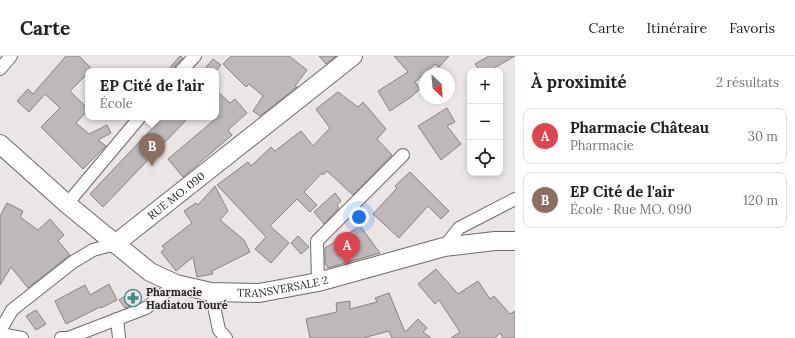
<!DOCTYPE html>
<html lang="fr">
<head>
<meta charset="utf-8">
<style>
  body { margin:0; font-family:Lora,serif; background:#f6f6f6; color:#202124 }
  .controls { position:absolute; right:12px; top:12px; display:grid; overflow:hidden; border-radius:8px; box-shadow:0 2px 6px #0003 }
  .controls button { width:36px; height:36px; display:grid; place-items:center; padding:0; border:0; border-bottom:1px solid #e0e0e0; background:#fff; color:#202124; font:20px sans-serif }
  .compass { position:absolute; left:419px; top:12px; width:36px; height:36px; border-radius:50%; background:#fff; box-shadow:0 2px 6px #0003; rotate:154deg }
  .you { position:absolute; left:359px; top:161px; width:14px; height:14px; margin:-10px; border:3px solid #fff; border-radius:50%; background:#1a73e8; box-shadow:0 0 0 6px #1a73e833 }
  .badge { display:grid; place-items:center; width:26px; height:26px; border-radius:50%; background:#db2777; color:#fff; font-size:13px; font-weight:700 }
  .pin { position:absolute; translate:-50% -33px; filter:drop-shadow(0 1px 2px #0008) }
  .pin::after { content:''; position:absolute; top:21px; width:14px; height:12px; background:inherit; clip-path:polygon(0 0,100% 0,50% 100%) }
  .popup { position:absolute; left:85px; top:12px; width:134px; height:52px; box-sizing:border-box; display:grid; place-content:center; border-radius:8px; background:#fff; filter:drop-shadow(0 1px 3px #0005); font-size:13px; white-space:nowrap; color:#757577 }
  .popup b { font-size:15px; color:#202124 }
  .popup::after { content:''; position:absolute; left:50%; top:100%; margin-left:-8px; border:8px solid transparent; border-top-color:#fff }
  .list { margin:0; padding:0; list-style:none }
  h2 { display:flex; justify-content:space-between; align-items:center; height:52px; margin:0; padding:0 16px; font-size:17px }
  h2 small { font-size:13px; font-weight:400; color:#757577 }
  .list li { display:grid; grid-template-columns:26px 1fr auto; gap:12px; align-items:center; box-sizing:border-box; height:56px; margin:0 8px 8px; padding:0 8px; border:1px solid #e0e0e0; border-radius:8px }
  .list b { display:block; font-size:15px; white-space:nowrap }
  .list p { margin:0; font-size:13px; white-space:nowrap; color:#757577 }
  .list em { font-size:13px; font-style:normal; color:#757577 }
  .icon { flex:none; width:22px; height:22px; fill:none; stroke:currentColor; stroke-width:2; stroke-linecap:round; stroke-linejoin:round }
  .map { position:relative; flex:none; width:515px; height:282px; overflow:hidden }
  header { display:flex; align-items:center; gap:24px; box-sizing:border-box; height:56px; padding:0 20px; background:#fff; border-bottom:1px solid #e0e0e0 }
  header strong { font-size:19px }
  nav { display:flex; gap:22px; margin-inline-start:auto; font-size:14px }
  main { display:flex }
  aside { flex:1; background:#fff }
  .map>svg:first-child { display:block }
</style>
</head>
<body>
<header>
<strong>Carte</strong>
<nav><a>Carte</a><a>Itinéraire</a><a>Favoris</a></nav>
</header>
<main>
<div class="map">
<svg width="515" height="282" viewBox="0 0 515 282">
  <rect width="100%" height="100%" fill="#ece5e5"/>
  <g fill="#bfb8b8" stroke="#8a8383">
    <path d="M66,0H79L92,13L88,15V17L70,35L88,53V54L76,67L89,78L107,69L111,77L98,84L106,90L83,113L41,71L60,52L45,38L29,56L17,45L28,33L33,38Z"/>
    <path d="M180,0L183,2L175,10L174,15H167Z"/>
    <path d="M231,0H289L307,14L295,30L297,31L260,60L253,55L263,40L249,28L246,31L223,8Z"/>
    <path d="M319,0H336L326,8Z"/>
    <path d="M394,0H449L439,11L435,8L415,26L420,33L411,41L390,55L378,35L408,16Z"/>
    <path d="M489,0H515L489,15H480L475,8Z"/>
    <path d="M213,3L221,9L216,15H203Z"/>
    <path d="M216,34L230,47L235,43L247,57L228,74L232,79L183,121L168,103L219,60L216,56Z"/>
    <path d="M338,36L358,51L363,46L386,73L377,83L392,99L353,139L327,115L323,119L322,117L304,136L317,149L310,156L297,143L270,170L289,187L271,207L255,193L266,181L217,129L248,106L251,110L271,91L275,95L301,75L313,90L330,72L316,53Z"/>
    <path d="M447,52L455,66L447,70L461,88L441,104L418,70Z"/>
    <path d="M163,61H189L103,151L90,138Z"/>
    <path d="M410,116L449,155L441,163L428,150L399,182L373,158L397,132L395,130Z"/>
    <path d="M215,130L228,155L220,164L244,184L250,196L212,215L213,218L197,221L193,201L176,215L161,196L165,193L162,190L192,167L184,155L196,147L198,149Z"/>
    <path d="M335,137L341,145L337,149L339,152L324,168L314,156Z"/>
    <path d="M7,147L23,155L20,161L38,174L50,163L64,179L58,185L70,199L28,232L11,211L0,229V160Z"/>
    <path d="M360,170L380,197L328,212L325,207V192Z"/>
    <path d="M298,180L309,191L301,198L291,187Z"/>
    <path d="M436,213L458,238L478,225L490,243L494,240L510,258L515,255V282H503L500,277L495,282H451L460,276L439,244L435,248L418,228Z"/>
    <path d="M109,228L117,244L101,252L100,251L66,268L55,245L85,229L90,239Z"/>
    <path d="M133,234L141,246L125,252L119,244Z"/>
    <path d="M389,237L405,276L418,263L427,272L423,276L431,282H392L389,275L363,282H310L306,263L337,256L336,247L350,245V253L377,246L375,242Z"/>
    <path d="M36,254L46,268L36,274L26,260Z"/>
  </g>
  <g fill="none" stroke-linecap="round" stroke-linejoin="round">
    <g stroke="#6f6968" stroke-width="14">
      <g id="street">
        <path d="M0,13L11,0"/>
        <path d="M181,15L195,0"/>
        <path d="M67,148L140,61"/>
        <path d="M444,191L459,172L515,143"/>
        <path d="M318,226L317,185L403,99"/>
        <path d="M211,236L219,274L226,282"/>
        <path d="M117,263L119,282"/>
        <path d="M0,275L12,254L73,206L93,194L115,188"/>
        <path d="M0,278L22,282"/>
        <path d="M61,282H68L146,252L176,228"/>
      </g>
    </g>
    <g stroke="#6f6968" stroke-width="20">
      <g id="secondary">
        <path id="s1" d="M0,88L67,148L150,216L176,228L211,236L259,237L318,226L444,191L495,185H515"/>
        <path id="s2" d="M115,188L353,0"/>
      </g>
    </g>
    <use href="#street" stroke="#fff" stroke-width="12"/>
    <use href="#secondary" stroke="#fff" stroke-width="18"/>
  </g>
  <defs>
    <g id="pharmacy-ring" transform="scale(0.9)"><circle r="9.5" fill="#ece5e5" stroke="#428a8d" stroke-width="1.5"/><path d="M-2-6h4v4h4v4h-4v4h-4v-4h-4v-4h4Z" fill="#428a8d"/></g>
  </defs>
  <g fill-rule="evenodd">
    <use href="#pharmacy-ring" x="133" y="242"/>
  </g>
  <g text-anchor="middle" stroke-width="3" stroke-linejoin="round" paint-order="stroke">
    <g font-size="11" fill="#262323" stroke="#ece5e5">
      <text dy="4" stroke="none"><textPath href="#s2" startOffset="78">RUE MO. 090</textPath></text>
      <text dy="4" stroke="none"><textPath href="#s1" startOffset="334">TRANSVERSALE 2</textPath></text>
    </g>
    <g font-size="11" font-weight="bold" fill="#262323" stroke="#ece5e5" text-anchor="start">
      <text x="146" y="240">Pharmacie<tspan x="146" dy="13">Hadiatou Touré</tspan></text>
    </g>
  </g>
</svg>
<div class="controls">
<button>+</button>
<button>−</button>
<button><svg class="icon" aria-label="locate" viewBox="0 0 24 24"><circle cx="12" cy="12" r="6"/><path d="M12 2v4M12 18v4M2 12h4M18 12h4"/></svg></button>
</div>
<svg class="compass" viewBox="-18 -18 36 36"><path d="M0-13l5 13h-10z" fill="#e53935"/><path d="M0 13l5-13h-10z" fill="#757577"/></svg>
<div class="you"></div>
<div class="pin badge" style="left:347px;top:209px;background:#e0444e">A</div>
<div class="pin badge" style="left:152px;top:110px;background:#8d6e63">B</div>
<div class="popup"><b>EP Cité de l'air</b>École</div>
</div>
<aside>
<h2>À proximité<small>2 résultats</small></h2>
<ul class="list">
<li><span class="badge" style="background:#e0444e">A</span><div><b>Pharmacie Château</b><p>Pharmacie</p></div><em>30 m</em></li>
<li><span class="badge" style="background:#8d6e63">B</span><div><b>EP Cité de l'air</b><p>École · Rue MO. 090</p></div><em>120 m</em></li>
</ul>
</aside>
</main>
</body>
</html>
